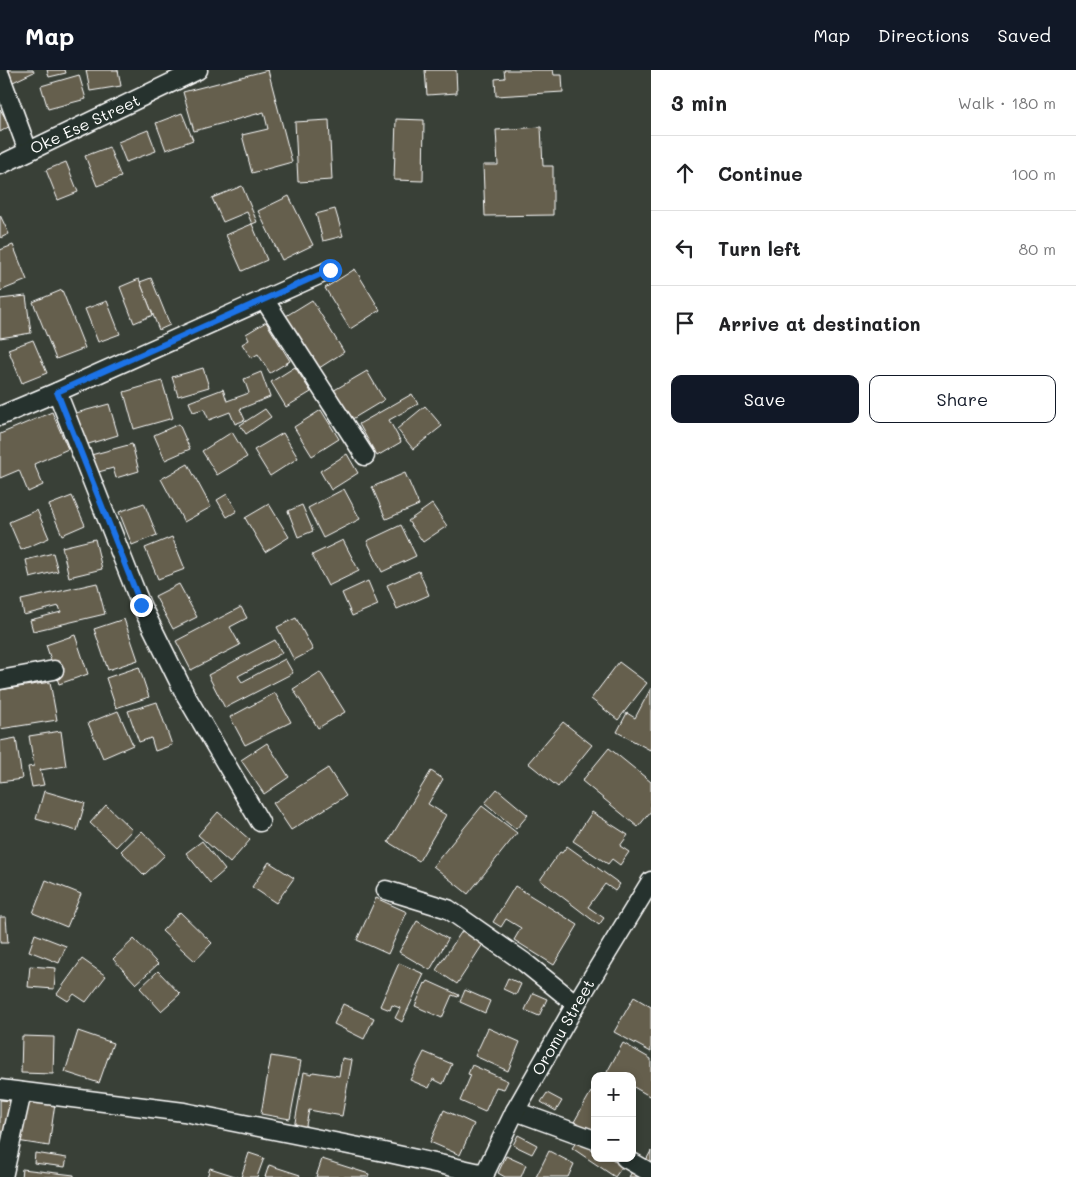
<!DOCTYPE html>
<html lang="en">
<head>
<meta charset="utf-8">
<style>
  body { margin:0; font-family:Mali,sans-serif; background:#f2f2f2; color:#202124 }
  .controls { position:absolute; right:15px; bottom:15px; display:grid; overflow:hidden; border-radius:10px; box-shadow:0 2px 8px #0003 }
  .controls button { width:45px; height:45px; display:grid; place-items:center; padding:0; border:0; border-bottom:1px solid #e0e0e0; background:#fff; color:#202124; font:25px sans-serif }
  .stop { position:absolute; width:15px; height:15px; margin:-11px; border:4px solid #1a73e8; border-radius:50%; background:#fff }
  .stop.end { background:#1a73e8; border-color:#fff; box-shadow:0 1px 5px #0008 }
  .list { margin:0; padding:0; list-style:none }
  h2 { display:flex; justify-content:space-between; align-items:center; height:65px; margin:0; padding:0 20px; font-size:21px }
  h2 small { font-size:16px; font-weight:400; color:#757577 }
  .list li { display:grid; grid-template-columns:32px 1fr auto; gap:15px; align-items:center; box-sizing:border-box; height:75px; padding:0 20px; border-top:1px solid #e0e0e0 }
  .list b { display:block; font-size:19px; white-space:nowrap }
  .list em { font-size:16px; font-style:normal; color:#757577 }
  .actions { display:flex; gap:10px; padding:15px 20px }
  .actions a { flex:1; padding:11px 0; border:1px solid #111827; border-radius:10px; text-align:center; font-size:18px; color:#111827 }
  .actions .main { background:#111827; color:#fff }
  .icon { flex:none; width:28px; height:28px; fill:none; stroke:currentColor; stroke-width:2; stroke-linecap:round; stroke-linejoin:round }
  .map { position:relative; flex:none; width:651px; height:1107px; overflow:hidden }
  header { display:flex; align-items:center; gap:30px; box-sizing:border-box; height:70px; padding:0 25px; background:#111827; color:#fff }
  header strong { font-size:24px }
  nav { display:flex; gap:28px; margin-inline-start:auto; font-size:18px }
  main { display:flex }
  aside { flex:1; background:#fff }
  .map>svg:first-child { display:block }
</style>
</head>
<body>
<header>
<strong>Map</strong>
<nav><a>Map</a><a>Directions</a><a>Saved</a></nav>
</header>
<main>
<div class="map">
<svg width="651" height="1107" viewBox="0 0 651 1107">
  <rect width="100%" height="100%" fill="#394037"/>
  <filter id="ink" filterUnits="userSpaceOnUse"><feTurbulence type="fractalNoise" baseFrequency=".02" numOctaves="2"/><feDisplacementMap in="SourceGraphic" scale="10" xChannelSelector="R" yChannelSelector="G"/><feConvolveMatrix kernelMatrix="1 2 1 2 8 2 1 2 1" color-interpolation-filters="sRGB"/></filter>
  <g filter="url(#ink)">
    <g fill="#655f4e" stroke="#fff">
      <path d="M7,0H33L34,2L13,12Z"/>
      <path d="M47,0H65L66,3L49,7Z"/>
      <path d="M86,0H118L121,16L90,21Z"/>
      <path d="M268,0L292,92L252,103L242,65L268,59L264,42L194,61L183,22Z"/>
      <path d="M425,0H456L457,23L427,25Z"/>
      <path d="M504,0H553L554,5H562L563,22L496,26L495,9L505,8Z"/>
      <path d="M79,5L86,29L48,39L41,16Z"/>
      <path d="M0,39L10,56L0,62Z"/>
      <path d="M182,43L193,70L166,80L156,53Z"/>
      <path d="M396,49L424,50L423,111L394,110Z"/>
      <path d="M329,50L332,110L298,112L295,52Z"/>
      <path d="M541,57L543,96H553V145L485,146L483,95H498L496,60Z"/>
      <path d="M148,60L156,81L126,92L118,72Z"/>
      <path d="M109,77L121,107L97,116L85,86Z"/>
      <path d="M66,92L78,122L58,130L46,100Z"/>
      <path d="M242,116L257,152L252,154L247,142L223,152L212,128Z"/>
      <path d="M289,126L313,175L282,190L258,141Z"/>
      <path d="M335,139L343,166L323,171L316,144Z"/>
      <path d="M0,145L9,164L0,168Z"/>
      <path d="M252,154L267,190L242,201L226,165Z"/>
      <path d="M13,175L27,210L0,221V180Z"/>
      <path d="M355,199L380,240L350,259L325,218Z"/>
      <path d="M151,208L170,255L159,260L140,212Z"/>
      <path d="M139,209L153,245L134,253L120,217Z"/>
      <path d="M62,220L85,278L56,289L33,232Z"/>
      <path d="M26,226L31,263L0,268V229Z"/>
      <path d="M312,230L344,282L313,302L281,249Z"/>
      <path d="M107,231L120,264L98,272L85,239Z"/>
      <path d="M266,252L290,291L270,303L258,284L251,288L242,274L249,270L246,264Z"/>
      <path d="M33,270L47,303L22,313L8,279Z"/>
      <path d="M295,297L311,322L286,337L271,312Z"/>
      <path d="M203,298L209,317L178,326L172,307Z"/>
      <path d="M367,301L384,330L349,351L331,322Z"/>
      <path d="M261,302L270,327L240,339L245,350L235,354L230,342L209,350L204,339L193,342L189,332L223,319L227,331L249,323L244,309Z"/>
      <path d="M162,311L173,348L134,359L124,322Z"/>
      <path d="M412,324L418,334L389,350L401,372L377,386L359,354Z"/>
      <path d="M109,334L118,365L85,375L76,343Z"/>
      <path d="M425,336L442,356L413,379L397,359Z"/>
      <path d="M265,339L271,347L246,364L240,355Z"/>
      <path d="M321,340L339,369L312,386L294,357Z"/>
      <path d="M52,342L68,379L34,394L43,415L28,422L19,400L0,408V364Z"/>
      <path d="M179,354L190,379L165,390L154,365Z"/>
      <path d="M232,362L247,387L217,405L202,381Z"/>
      <path d="M283,363L298,388L270,406L254,380Z"/>
      <path d="M132,374L139,401L116,408L113,398L95,403L91,385Z"/>
      <path d="M347,384L358,403L331,420L320,401Z"/>
      <path d="M188,394L211,437L184,452L161,409Z"/>
      <path d="M405,403L419,435L386,449L372,417Z"/>
      <path d="M344,419L360,449L323,468L308,438Z"/>
      <path d="M227,424L237,441L227,447L217,430Z"/>
      <path d="M72,426L85,455L62,465L49,435Z"/>
      <path d="M144,433L157,465L132,475L119,442Z"/>
      <path d="M269,434L289,467L265,482L245,448Z"/>
      <path d="M432,434L447,456L423,472L408,451Z"/>
      <path d="M302,435L313,461L298,467L288,441Z"/>
      <path d="M37,440L49,468L21,480L9,452Z"/>
      <path d="M401,455L416,486L382,502L367,471Z"/>
      <path d="M172,467L185,499L158,509L145,478Z"/>
      <path d="M95,469L102,499L69,507L62,477Z"/>
      <path d="M343,470L359,501L328,516L312,485Z"/>
      <path d="M53,483L58,501L30,508L26,490Z"/>
      <path d="M419,501L429,525L397,539L387,515Z"/>
      <path d="M368,511L378,535L352,546L342,523Z"/>
      <path d="M97,513L105,544L33,561L30,550L61,542L59,536L24,545L21,530Z"/>
      <path d="M179,514L197,547L173,559L155,526Z"/>
      <path d="M241,537L247,548L230,557L240,575L191,600L176,571Z"/>
      <path d="M296,548L313,580L294,590L277,557Z"/>
      <path d="M124,549L138,590L108,600L94,559Z"/>
      <path d="M75,565L88,604L59,614L46,575Z"/>
      <path d="M275,570L282,583L238,606L242,612L285,589L293,603L225,638L208,605Z"/>
      <path d="M619,592L647,613L618,650L591,629Z"/>
      <path d="M139,597L149,627L116,638L106,608Z"/>
      <path d="M320,602L345,642L318,658L293,619Z"/>
      <path d="M50,612L57,650L0,659V620Z"/>
      <path d="M651,618V677L650,680L617,662L627,643L635,648Z"/>
      <path d="M275,623L291,652L245,675L230,647Z"/>
      <path d="M157,632L172,675L155,681L151,668L139,672L128,641Z"/>
      <path d="M118,641L133,675L103,688L88,653Z"/>
      <path d="M563,652L592,675L558,717L528,693Z"/>
      <path d="M61,661L66,696L40,700L44,715L32,717L28,697L34,696L29,666Z"/>
      <path d="M16,668L22,709L0,712V671Z"/>
      <path d="M267,673L289,707L264,724L241,690Z"/>
      <path d="M609,678L651,712V741L638,757L582,711Z"/>
      <path d="M328,698L346,726L291,760L273,733Z"/>
      <path d="M431,701L443,709L428,734L446,745L419,791L388,772Z"/>
      <path d="M497,719L528,745L516,759L485,733Z"/>
      <path d="M44,721L85,733L77,761L36,749Z"/>
      <path d="M106,735L132,760L116,777L90,753Z"/>
      <path d="M482,736L517,763L468,824L433,796Z"/>
      <path d="M218,742L250,770L230,793L198,765Z"/>
      <path d="M592,742L628,765L620,776L629,782L620,795L612,789L608,794L573,771Z"/>
      <path d="M142,761L165,785L144,805L121,781Z"/>
      <path d="M202,771L225,800L210,813L186,783Z"/>
      <path d="M567,776L620,814L615,821L605,814L588,837L604,848L599,855L540,810L560,782L562,783Z"/>
      <path d="M269,792L294,808L276,833L252,817Z"/>
      <path d="M46,810L81,824L67,857L33,843Z"/>
      <path d="M515,816L578,855L554,895L514,870L521,858L506,849L501,857L493,852Z"/>
      <path d="M376,828L407,842L388,884L357,870Z"/>
      <path d="M180,842L212,873L195,891L162,861Z"/>
      <path d="M0,847H6L8,873H0Z"/>
      <path d="M417,851L448,869L430,900L399,882Z"/>
      <path d="M464,858L485,871L457,914L436,900Z"/>
      <path d="M35,864L66,876L59,893L29,881Z"/>
      <path d="M134,869L158,894L136,914L113,889Z"/>
      <path d="M82,889L106,906L86,932L74,924L68,931L57,924Z"/>
      <path d="M399,893L424,904L402,952L395,948L400,938L392,935L390,940L380,936Z"/>
      <path d="M30,896L56,898L54,919L28,917Z"/>
      <path d="M158,901L180,924L161,941L140,918Z"/>
      <path d="M508,908L521,914L516,925L503,919Z"/>
      <path d="M428,911L459,925L458,927L452,925L442,948L415,936L425,913L426,914Z"/>
      <path d="M465,920L490,931L485,943L460,932Z"/>
      <path d="M533,923L547,929L539,946L525,940Z"/>
      <path d="M634,927L651,937V982L614,962Z"/>
      <path d="M343,934L374,948L364,969L334,954Z"/>
      <path d="M488,958L520,972L508,1001L475,986Z"/>
      <path d="M78,961L113,973L99,1013L65,1002Z"/>
      <path d="M22,966L54,967L53,1004L21,1003Z"/>
      <path d="M623,973L651,989V1027L632,1016V1006H613L607,1002Z"/>
      <path d="M424,982L452,994L443,1014L433,1009L429,1018L410,1010Z"/>
      <path d="M271,986L301,991L290,1049L261,1044Z"/>
      <path d="M342,988L352,990L342,1046L309,1040L305,1060L294,1058L304,1002L312,1004L313,1002L339,1006Z"/>
      <path d="M472,995L508,1011L504,1019L496,1017L485,1042L460,1031L471,1005L468,1004Z"/>
      <path d="M591,1022L595,1024V1063L574,1052Z"/>
      <path d="M547,1023L562,1031L556,1041L541,1032Z"/>
      <path d="M23,1029L55,1033L49,1076L17,1071Z"/>
      <path d="M0,1030L12,1031L11,1062H0Z"/>
      <path d="M444,1040L474,1054L460,1085L430,1072Z"/>
      <path d="M518,1065L537,1075L532,1084L513,1075Z"/>
      <path d="M580,1067L595,1077V1088H611L622,1097L615,1107L572,1078Z"/>
      <path d="M549,1081L574,1094L568,1107H536Z"/>
      <path d="M651,1081V1095L645,1092Z"/>
      <path d="M35,1083L67,1088L65,1097L34,1093Z"/>
      <path d="M249,1083L264,1088L257,1107H241Z"/>
      <path d="M506,1086L526,1095L521,1107H505L498,1103Z"/>
      <path d="M322,1089L369,1104L368,1107H316Z"/>
      <path d="M269,1095L300,1105L299,1107H265Z"/>
      <path d="M210,1098L238,1107H207Z"/>
      <path d="M634,1098L644,1107H629Z"/>
      <path d="M22,1099L74,1105V1107H21Z"/>
    </g>
    <g fill="none" stroke-linecap="round" stroke-linejoin="round">
      <g stroke="#fff" stroke-width="21">
        <g id="minor">
          <path d="M0,5L28,81"/>
          <path d="M0,95L198,0"/>
          <path d="M264,229L365,386"/>
          <path d="M57,322L141,535L185,624L260,752"/>
          <path d="M0,346L57,322L330,200"/>
          <path d="M0,610L54,600"/>
          <path d="M386,820L448,839L524,892L576,934"/>
          <path d="M0,1019L184,1042L384,1082L485,1104"/>
          <path d="M515,1041L595,1070"/>
          <path d="M625,1088L651,1103"/>
          <path d="M3,1107L22,1022"/>
          <path d="M483,1107L515,1041L576,934L651,811"/>
        </g>
      </g>
      <use href="#minor" stroke="#26332d" stroke-width="18"/>
    </g>
  </g>
  <g fill="none" stroke-linecap="round" stroke-linejoin="round" filter="url(#ink)">
    <path stroke="#1a73e8" stroke-width="6" d="M141,535L57,322L330,200"/>
  </g>
  <g text-anchor="middle" stroke-width="4" stroke-linejoin="round" paint-order="stroke">
    <g font-size="16" fill="#fff" stroke="#26332d">
      <text transform="translate(85 54) rotate(-25)" y="6">Oke Ese Street</text>
      <text transform="translate(563 957) rotate(-60)" y="6">Oromu Street</text>
    </g>
  </g>
</svg>
<div class="controls">
<button>+</button>
<button>−</button>
</div>
<div class="stop" style="left:330px;top:200px"></div>
<div class="stop end" style="left:141px;top:535px"></div>
</div>
<aside>
<h2>3 min<small>Walk · 180 m</small></h2>
<ul class="list">
<li><svg class="icon" aria-label="ahead" viewBox="0 0 24 24"><path d="M12 20V5M6 11l6-6 6 6"/></svg><div><b>Continue</b></div><em>100 m</em></li>
<li><svg class="icon" aria-label="left" viewBox="0 0 24 24"><path d="M17 20v-9H6M10 6l-5 5 5 5"/></svg><div><b>Turn left</b></div><em>80 m</em></li>
<li><svg class="icon" aria-label="arrive" viewBox="0 0 24 24"><path d="M6 21V4h12l-3 4 3 4H6"/></svg><div><b>Arrive at destination</b></div></li>
</ul>
<div class="actions"><a class="main">Save</a><a>Share</a></div>
</aside>
</main>
</body>
</html>
